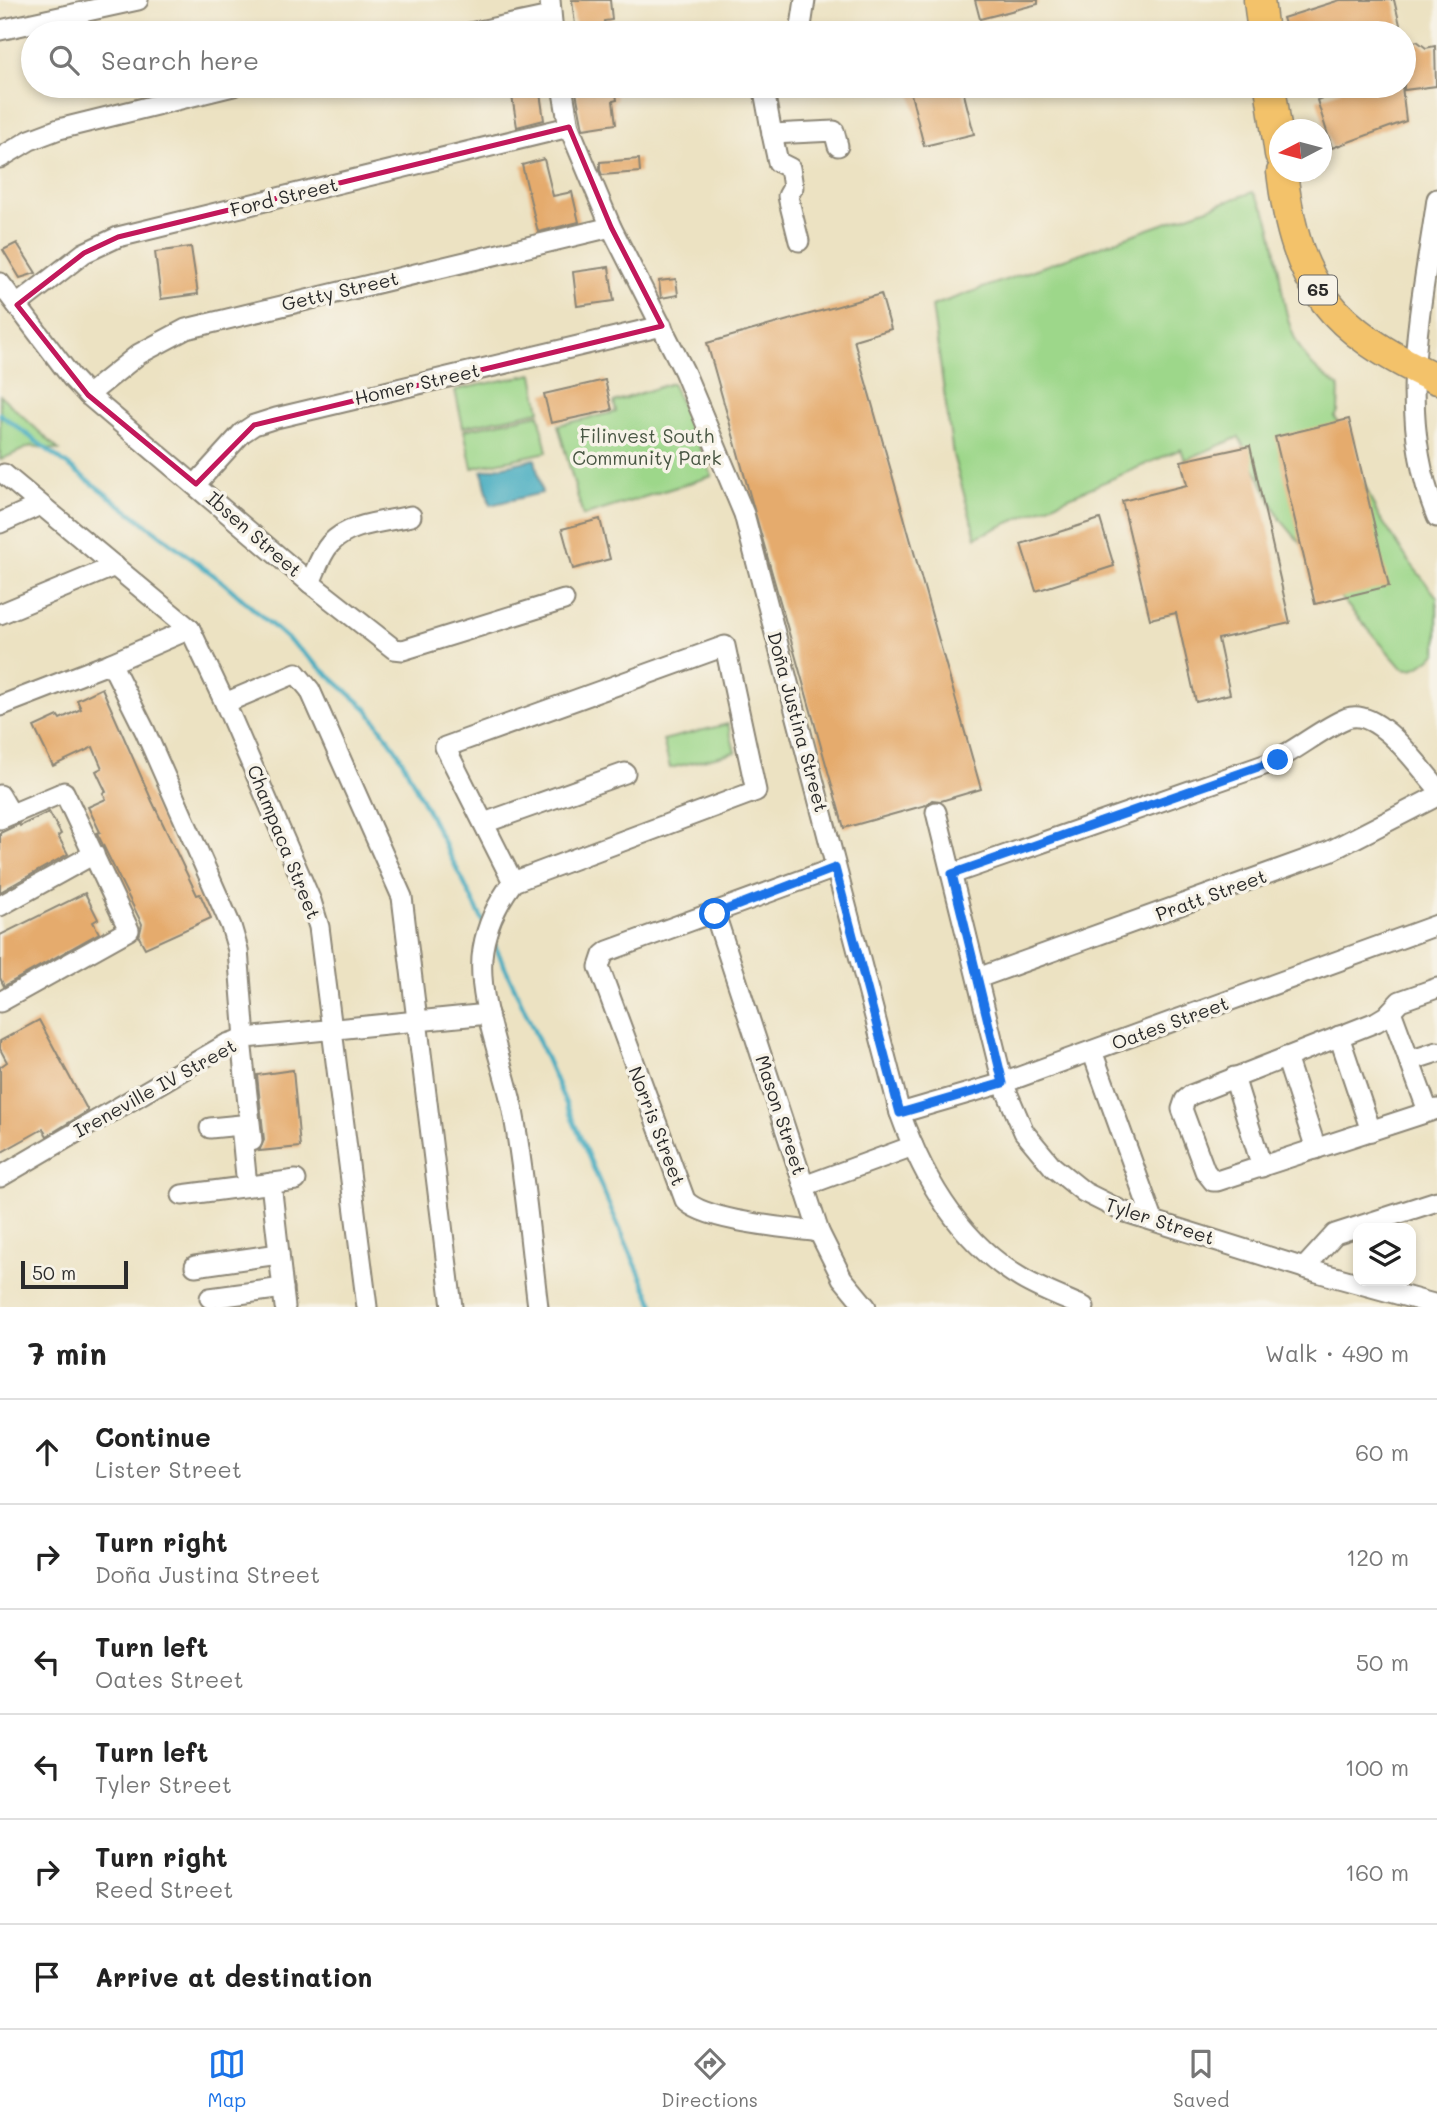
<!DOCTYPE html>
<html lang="en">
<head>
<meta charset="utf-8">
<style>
  body { margin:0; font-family:Mali,sans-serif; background:#f2f2f2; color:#222 }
  .controls { position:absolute; right:21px; bottom:21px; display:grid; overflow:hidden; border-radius:14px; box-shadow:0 4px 10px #0003 }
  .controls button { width:63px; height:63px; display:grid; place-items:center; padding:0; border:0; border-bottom:2px solid #e0e0e0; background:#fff; color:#222; font:35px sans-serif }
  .compass { position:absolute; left:1269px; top:119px; width:63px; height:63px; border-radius:50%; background:#fff; box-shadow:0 4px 10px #0003; rotate:264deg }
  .scale { position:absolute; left:21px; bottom:18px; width:107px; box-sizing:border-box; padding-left:7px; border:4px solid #2b2b2b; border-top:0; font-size:19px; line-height:24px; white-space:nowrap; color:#2b2b2b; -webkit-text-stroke:5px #f7f3e8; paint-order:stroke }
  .stop { position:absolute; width:21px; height:21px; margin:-16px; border:5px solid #1a73e8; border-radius:50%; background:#fff }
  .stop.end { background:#1a73e8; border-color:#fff; box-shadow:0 2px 7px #0008 }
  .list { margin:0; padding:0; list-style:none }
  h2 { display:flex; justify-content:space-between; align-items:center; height:91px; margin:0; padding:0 28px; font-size:30px }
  h2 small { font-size:23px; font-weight:400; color:#767676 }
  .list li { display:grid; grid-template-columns:46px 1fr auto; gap:21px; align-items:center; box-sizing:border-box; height:105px; padding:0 28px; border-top:2px solid #e0e0e0 }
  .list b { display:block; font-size:26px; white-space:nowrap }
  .list p { margin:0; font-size:23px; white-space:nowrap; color:#767676 }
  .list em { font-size:23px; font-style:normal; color:#767676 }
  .icon { flex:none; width:38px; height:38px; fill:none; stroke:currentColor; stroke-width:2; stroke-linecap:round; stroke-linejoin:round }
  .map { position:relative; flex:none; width:1437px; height:1307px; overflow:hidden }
  .search { position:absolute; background:#fff; box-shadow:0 4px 10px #0003; left:21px; right:21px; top:21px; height:77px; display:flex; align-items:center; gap:18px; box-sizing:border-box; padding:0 24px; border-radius:38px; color:#767676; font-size:26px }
  .sheet { height:721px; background:#fff }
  nav { display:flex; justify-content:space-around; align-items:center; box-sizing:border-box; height:98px; border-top:2px solid #e0e0e0; background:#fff; font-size:19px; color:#767676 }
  nav a { display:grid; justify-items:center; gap:4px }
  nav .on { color:#1a73e8 }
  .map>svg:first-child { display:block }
</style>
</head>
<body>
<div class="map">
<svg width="1437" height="1307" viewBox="0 0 1437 1307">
  <rect width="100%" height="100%" fill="#f7f3e8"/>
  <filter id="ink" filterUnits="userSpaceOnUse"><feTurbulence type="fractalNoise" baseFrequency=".0143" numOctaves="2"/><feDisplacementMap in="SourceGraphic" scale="14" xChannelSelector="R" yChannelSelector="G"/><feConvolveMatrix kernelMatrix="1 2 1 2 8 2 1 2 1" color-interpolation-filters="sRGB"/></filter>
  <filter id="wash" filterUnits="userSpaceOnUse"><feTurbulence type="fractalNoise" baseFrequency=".00686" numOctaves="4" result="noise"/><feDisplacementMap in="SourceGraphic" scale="28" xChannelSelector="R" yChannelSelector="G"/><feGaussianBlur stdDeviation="1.57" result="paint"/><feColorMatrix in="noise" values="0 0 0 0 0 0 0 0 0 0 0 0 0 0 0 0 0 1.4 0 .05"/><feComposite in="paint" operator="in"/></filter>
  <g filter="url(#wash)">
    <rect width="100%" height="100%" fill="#ece2c2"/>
    <g fill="#9dd78a" stroke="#64815a" stroke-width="2">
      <path d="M1253,192C1258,199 1264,207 1267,215C1289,279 1271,347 1339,386L1338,412L1335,417L1377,513L1408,560L1437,597V653C1426,661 1415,674 1401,667L1327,582L1309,553L1280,519L1239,437L1185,460L1181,449L976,537L953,455L932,306Z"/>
      <path d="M533,374L540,411L463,427L455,390Z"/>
      <path d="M672,383L712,476L583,516L558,425L616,412L614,402Z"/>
      <path d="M0,395L59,450L31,446L0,460Z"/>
      <path d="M539,414L547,452L472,468L464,430Z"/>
      <path d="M728,724L735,752L670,768L663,740Z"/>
    </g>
    <path fill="#3faabf" stroke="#356a75" stroke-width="2" d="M535,459L542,493L490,505L482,471Z"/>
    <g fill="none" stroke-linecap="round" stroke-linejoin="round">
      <g stroke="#3faabf" stroke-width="4.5">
        <path d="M0,414L224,583L367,709L398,752L484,923"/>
        <path d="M492,940C551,1060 598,1186 655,1307"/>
      </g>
    </g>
    <g id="blocks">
      <g fill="#e5ab6d">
        <path d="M572,0H610L612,20L604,21L605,33H576Z"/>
        <path d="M975,0H1038V4L980,19Z"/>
        <path d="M1340,0H1394L1402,33H1288L1283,18Z"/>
        <path d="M1417,41L1426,48L1435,46L1436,86L1404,90V45Z"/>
        <path d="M500,86H539L544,120L517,127L512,96L502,97Z"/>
        <path d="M589,86H615L617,100L613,101L616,124L583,129L576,92L589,90Z"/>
        <path d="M909,86H962L974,134L924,146Z"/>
        <path d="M1340,86H1402L1406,121L1332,148L1317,100L1341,90Z"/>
        <path d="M544,159L553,196L572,192L579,222L538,232L522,165Z"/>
        <path d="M639,159L640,172L602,175L600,170V162Z"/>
        <path d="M17,243L36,273L20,278L3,250Z"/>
        <path d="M191,247L198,294L161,299L155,252Z"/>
        <path d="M609,267L614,301L577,306L573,272Z"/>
        <path d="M676,279L678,295L661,298L659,281Z"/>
        <path d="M881,294L891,329L854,340L981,789L941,801L932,800L926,805L844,828L707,343Z"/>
        <path d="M605,380L612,410L551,423L544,394Z"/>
        <path d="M1349,419L1389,586L1315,604L1275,437Z"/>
        <path d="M1250,446L1290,623L1218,639L1230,694L1196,702L1176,613L1150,619L1122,501L1187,485L1181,461Z"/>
        <path d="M600,519L610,559L573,569L562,529Z"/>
        <path d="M1100,519L1114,566L1036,591L1021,544Z"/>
        <path d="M102,688L152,801L197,895L200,894L211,918L145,948L139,937L142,924L97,833L100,832L88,807L106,799L103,793L106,792L96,771L102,768L93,747L53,766L34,727L58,716L60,719L81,709L77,700Z"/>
        <path d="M49,812L61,834L58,836L68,854L0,892V833L19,824L20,826Z"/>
        <path d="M85,893L98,919L93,922L99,933L4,986L0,978V935Z"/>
        <path d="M39,1020L88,1111L47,1136L43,1129L0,1153V1067L7,1062L0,1049V1041Z"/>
        <path d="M293,1070L300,1147L259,1151L264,1140L257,1075Z"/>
      </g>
    </g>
  </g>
  <g filter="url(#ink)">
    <use href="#blocks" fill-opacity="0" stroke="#8c8676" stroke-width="2"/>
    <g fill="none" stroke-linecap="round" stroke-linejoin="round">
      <g stroke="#8c8676" stroke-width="23">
        <g id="minor">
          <path d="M550,0L553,33"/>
          <path d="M0,30L138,0"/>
          <path d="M470,33L550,16"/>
          <path d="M800,33L805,0"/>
          <path d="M562,86L569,127L611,227L684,371L744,514L900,1113C923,1178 960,1242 1021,1278C1041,1290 1063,1298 1084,1307"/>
          <path d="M773,86L765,96L772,134L834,131L838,146"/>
          <path d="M772,134L778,162L790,168L793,187L788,196L789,201L799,241"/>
          <path d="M0,158L30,140L59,129L233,86"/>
          <path d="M1437,199C1422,305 1394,414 1437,517"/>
          <path d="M0,283L72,378L88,395L310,583L394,649L403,650L564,600"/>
          <path d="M17,305L84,253L118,237L569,127"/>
          <path d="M88,395L139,354L186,329L611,227"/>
          <path d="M4,474L190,629L225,703L311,901L319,927L367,1307"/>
          <path d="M196,484L242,433L254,425L276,418L662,326"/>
          <path d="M0,523L40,505"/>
          <path d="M310,583C316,570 321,554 330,544C349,523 385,522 411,516"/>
          <path d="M0,614L115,566"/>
          <path d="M111,663L145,731L231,926L238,950L245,1038"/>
          <path d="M225,703L296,673L310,690L402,897L452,1307"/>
          <path d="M0,706L111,663L190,629"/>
          <path d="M0,795L11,814"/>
          <path d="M936,812L1003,1083L1024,1132L1053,1167L1084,1192L1122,1211L1317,1272L1437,1305"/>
          <path d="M0,819L64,792L129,930L0,1002"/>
          <path d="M484,823L625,773"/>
          <path d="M952,874L1267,764C1295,752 1320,729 1347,718C1378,707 1418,766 1437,787"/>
          <path d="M513,882L445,747L725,646L756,791L513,882C498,902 487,924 483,949C475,997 504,1064 513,1111C525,1176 530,1242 538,1307"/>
          <path d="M0,906L94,854"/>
          <path d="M715,914L819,1232L842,1278L866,1307"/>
          <path d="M978,978L1330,851L1437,796"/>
          <path d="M1437,988L1400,1001L1386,1016L1376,1022L1191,1095L1185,1100L1182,1109L1205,1171L1213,1181H1217L1437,1109"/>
          <path d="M1391,1011L1428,1111"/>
          <path d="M1339,1036L1371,1131"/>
          <path d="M241,1039L252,1141"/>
          <path d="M1092,1051L1153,1220"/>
          <path d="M1286,1057L1316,1149"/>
          <path d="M1409,1061L1437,1052"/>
          <path d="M1234,1077L1262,1167"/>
          <path d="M900,1113L1003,1083L1437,925"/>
          <path d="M210,1128L241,1125L247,1186"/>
          <path d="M0,1177L227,1044L245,1038L488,1014"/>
          <path d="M271,1183L285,1307"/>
          <path d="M804,1186L913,1146"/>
          <path d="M182,1195L296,1180"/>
          <path d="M819,1232C789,1228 703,1221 685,1200L599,967L603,955L608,951L835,868"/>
          <path d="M195,1266L279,1254"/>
          <path d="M1304,1268L1335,1234L1437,1201"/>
          <path d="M210,1298L283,1288"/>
        </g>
      </g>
      <g stroke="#8c8676" stroke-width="33">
        <g id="highway">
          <path d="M1259,0L1263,33"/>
          <path d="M1270,86L1280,154"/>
          <path d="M1282,172C1296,288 1332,330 1437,379"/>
        </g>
      </g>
      <use href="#minor" stroke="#fff" stroke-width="19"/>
      <use href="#highway" stroke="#f3c26a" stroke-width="30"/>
    </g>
  </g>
  <g fill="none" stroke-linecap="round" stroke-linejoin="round" filter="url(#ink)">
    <path stroke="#1a73e8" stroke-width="9" d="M715,914L835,868L900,1113L1003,1083L952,874L1278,760"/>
  </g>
  <path fill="none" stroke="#c2185b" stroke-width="5" stroke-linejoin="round" d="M569,127L611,227L662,326L254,425L196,484L88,395L17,305L84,253L118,237Z"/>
  <g text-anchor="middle" stroke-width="7" stroke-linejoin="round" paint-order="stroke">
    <rect fill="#f7f3e8" stroke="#686764" stroke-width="2" x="1299" y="275.5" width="38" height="29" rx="5"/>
    <g font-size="18" font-weight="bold" fill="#2b2b2b">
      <text x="1318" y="296">65</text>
    </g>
    <g font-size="19" fill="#2b2b2b" stroke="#f7f3e8">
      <text transform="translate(284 197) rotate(-14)" y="7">Ford Street</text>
      <text transform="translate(340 291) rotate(-13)" y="7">Getty Street</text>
      <text transform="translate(417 384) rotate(-13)" y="7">Homer Street</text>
      <text transform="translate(254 534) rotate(41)" y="7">Ibsen Street</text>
      <text transform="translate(798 722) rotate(75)" y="7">Doña Justina Street</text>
      <text transform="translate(284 842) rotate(68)" y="7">Champaca Street</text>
      <text transform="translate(1211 895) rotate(-20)" y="7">Pratt Street</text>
      <text transform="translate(1170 1023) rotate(-20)" y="7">Oates Street</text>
      <text transform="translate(155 1088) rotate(-29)" y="7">Ireneville IV Street</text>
      <text transform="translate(781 1115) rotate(72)" y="7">Mason Street</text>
      <text transform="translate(657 1126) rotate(69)" y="7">Norris Street</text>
      <text transform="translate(1160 1221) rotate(18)" y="7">Tyler Street</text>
    </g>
    <g font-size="19" fill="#485643" stroke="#f7f3e8">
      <text x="647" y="443">Filinvest South<tspan x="647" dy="22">Community Park</tspan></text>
    </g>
  </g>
</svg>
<div class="controls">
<button><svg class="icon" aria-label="layers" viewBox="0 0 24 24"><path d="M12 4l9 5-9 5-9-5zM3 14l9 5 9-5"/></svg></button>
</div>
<svg class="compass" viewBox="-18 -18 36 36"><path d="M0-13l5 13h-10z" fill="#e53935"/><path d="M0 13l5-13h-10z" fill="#767676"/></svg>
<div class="scale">50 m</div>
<div class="stop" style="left:715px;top:914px"></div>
<div class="stop end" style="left:1278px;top:760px"></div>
<div class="search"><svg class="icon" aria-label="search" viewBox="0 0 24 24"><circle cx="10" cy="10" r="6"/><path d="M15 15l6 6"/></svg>Search here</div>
</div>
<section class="sheet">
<h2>7 min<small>Walk · 490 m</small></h2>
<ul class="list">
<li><svg class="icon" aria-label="ahead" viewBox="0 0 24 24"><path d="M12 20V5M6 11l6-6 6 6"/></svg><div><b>Continue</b><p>Lister Street</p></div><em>60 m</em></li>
<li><svg class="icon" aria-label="right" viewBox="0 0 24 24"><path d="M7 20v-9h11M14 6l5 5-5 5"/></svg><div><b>Turn right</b><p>Doña Justina Street</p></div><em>120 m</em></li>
<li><svg class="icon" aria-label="left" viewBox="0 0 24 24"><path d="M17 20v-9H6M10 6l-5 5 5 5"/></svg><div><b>Turn left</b><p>Oates Street</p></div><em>50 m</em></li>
<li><svg class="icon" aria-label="left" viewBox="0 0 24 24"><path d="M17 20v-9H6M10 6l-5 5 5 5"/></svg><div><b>Turn left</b><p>Tyler Street</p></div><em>100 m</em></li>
<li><svg class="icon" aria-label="right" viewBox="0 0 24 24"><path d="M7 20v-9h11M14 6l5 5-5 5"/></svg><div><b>Turn right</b><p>Reed Street</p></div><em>160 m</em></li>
<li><svg class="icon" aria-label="arrive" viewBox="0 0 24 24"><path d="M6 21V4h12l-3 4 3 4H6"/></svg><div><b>Arrive at destination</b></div></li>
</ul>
</section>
<nav>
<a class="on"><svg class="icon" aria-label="map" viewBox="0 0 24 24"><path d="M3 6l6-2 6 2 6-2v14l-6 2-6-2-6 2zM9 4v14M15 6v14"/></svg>Map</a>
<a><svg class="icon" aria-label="directions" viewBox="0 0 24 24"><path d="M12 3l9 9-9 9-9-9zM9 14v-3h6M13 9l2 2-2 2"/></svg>Directions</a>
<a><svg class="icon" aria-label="saved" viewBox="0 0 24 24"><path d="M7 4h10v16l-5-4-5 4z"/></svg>Saved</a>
</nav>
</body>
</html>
